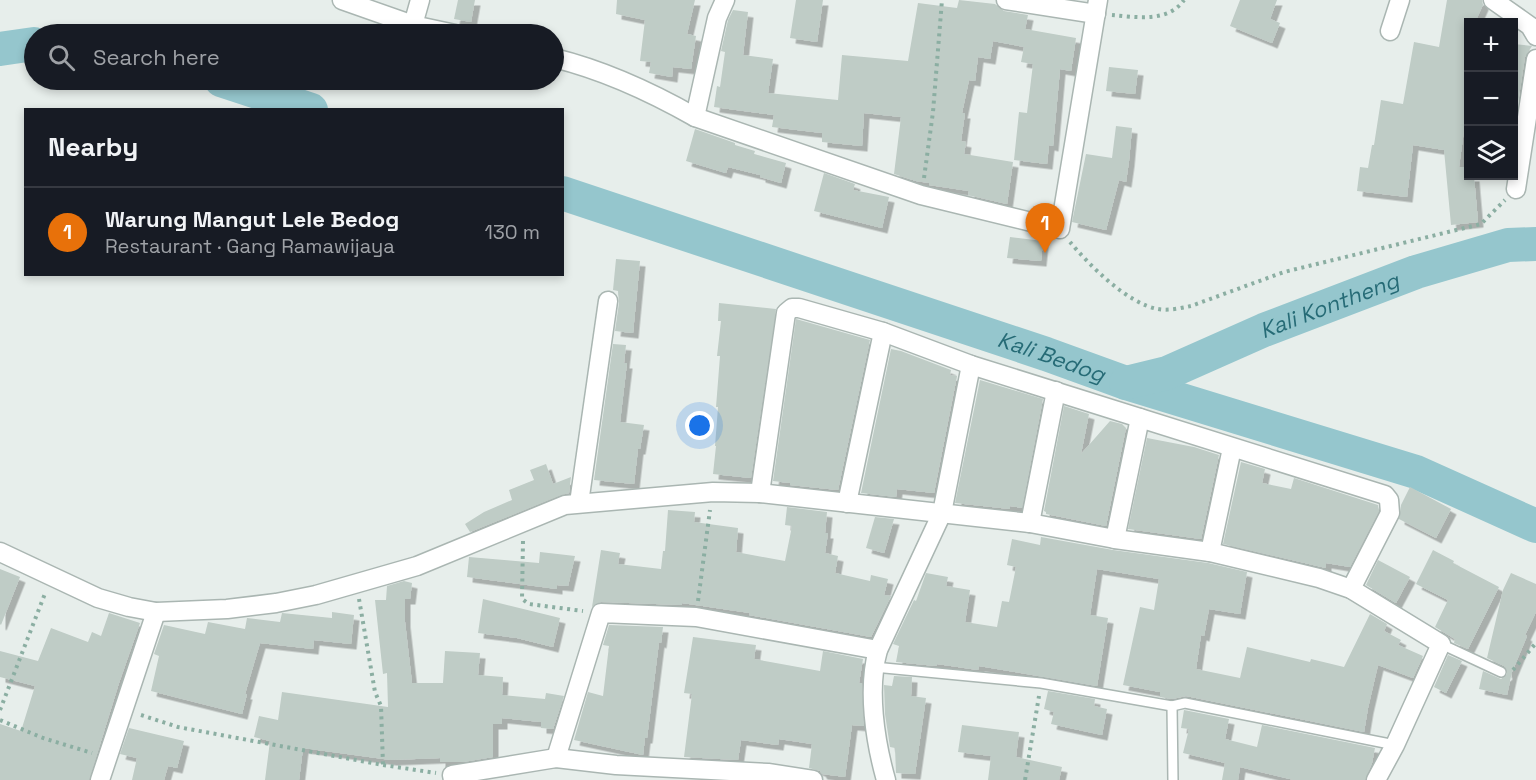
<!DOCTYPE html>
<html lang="en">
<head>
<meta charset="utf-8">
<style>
  body { margin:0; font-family:"Space Grotesk",sans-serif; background:#20242c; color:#f1f3f6 }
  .controls { position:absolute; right:18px; top:18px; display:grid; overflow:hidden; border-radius:0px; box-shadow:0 3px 9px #0003 }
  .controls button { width:54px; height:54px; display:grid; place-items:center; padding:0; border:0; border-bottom:2px solid #363941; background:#171b24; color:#f1f3f6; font:30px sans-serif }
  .you { position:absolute; left:700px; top:426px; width:21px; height:21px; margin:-15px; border:4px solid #fff; border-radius:50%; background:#1a73e8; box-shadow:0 0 0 9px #1a73e833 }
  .badge { display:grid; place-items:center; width:39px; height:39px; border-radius:50%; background:#ea580c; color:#fff; font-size:20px; font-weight:700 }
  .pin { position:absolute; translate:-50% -50px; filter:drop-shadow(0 2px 3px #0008) }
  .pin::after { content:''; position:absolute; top:32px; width:21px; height:18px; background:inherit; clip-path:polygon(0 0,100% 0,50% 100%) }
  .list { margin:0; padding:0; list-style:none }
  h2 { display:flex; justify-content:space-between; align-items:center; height:78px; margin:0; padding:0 24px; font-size:26px }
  h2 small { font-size:20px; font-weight:400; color:#9ea1a6 }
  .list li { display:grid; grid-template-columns:39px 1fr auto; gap:18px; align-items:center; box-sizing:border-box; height:90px; padding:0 24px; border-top:2px solid #363941 }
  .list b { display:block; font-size:22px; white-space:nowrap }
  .list p { margin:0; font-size:20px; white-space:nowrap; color:#9ea1a6 }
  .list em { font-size:20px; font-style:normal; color:#9ea1a6 }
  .icon { flex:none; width:33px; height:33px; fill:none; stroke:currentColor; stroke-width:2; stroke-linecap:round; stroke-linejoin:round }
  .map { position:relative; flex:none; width:1536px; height:780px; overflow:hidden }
  .search { position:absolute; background:#171b24; box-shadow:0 3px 9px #0003; left:24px; top:24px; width:540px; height:66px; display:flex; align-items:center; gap:15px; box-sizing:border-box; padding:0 21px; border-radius:33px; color:#9ea1a6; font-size:22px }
  .panel { position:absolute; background:#171b24; box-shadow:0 3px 9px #0003; left:24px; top:108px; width:540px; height:168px; border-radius:0px }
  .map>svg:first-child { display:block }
</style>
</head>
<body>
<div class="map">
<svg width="1536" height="780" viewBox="0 0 1536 780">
  <defs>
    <filter id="shadow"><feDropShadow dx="5.5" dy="5.5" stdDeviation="0" flood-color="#0004"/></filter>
  </defs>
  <rect width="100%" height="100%" fill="#e7eeeb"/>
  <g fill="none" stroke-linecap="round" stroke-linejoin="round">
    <g stroke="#95c6cd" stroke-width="34">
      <path d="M0,49L34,44"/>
      <path d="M221,80L311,110"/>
      <path id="s1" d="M562,193L1046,354L1126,383L1416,472L1536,526"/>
      <path id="s2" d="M1126,383L1167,373L1264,330L1416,272L1508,245L1536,244"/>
    </g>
  </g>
  <g fill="#bfccc6" filter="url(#shadow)">
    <path d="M458,0H475L471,22L454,19Z"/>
    <path d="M617,0H695L687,34L696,36L691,69L673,67L672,77L649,73L651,62L640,61L645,20L616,14Z"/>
    <path d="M796,0H823L817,42L790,38Z"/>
    <path d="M959,0L995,4L1004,11L1028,15L1025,29L1076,38L1071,71L1060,69L1053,146L1049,145L1047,164L1014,160L1019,112L1027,113L1033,64L1021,62L1024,47L993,41L990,59L978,57L975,81L969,80L962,113H965L961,141L966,142L964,154L1013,162L1007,204L968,195L969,191L929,185V183L916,181L894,174L901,117L864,113L862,146L822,142V133L772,127L774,115L714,107L717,86L720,87L725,52L721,51L728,20L733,10L748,12L743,55L773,59L768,93L838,100L842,55L908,61L918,3L957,8Z"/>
    <path d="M1240,0H1277L1270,19L1280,23L1272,43L1230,26Z"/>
    <path d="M1447,0H1482L1483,5L1475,22H1468V101L1459,167H1468V176H1474L1478,222L1451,225L1444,150L1413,145L1407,197L1357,191L1360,167L1368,168L1372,145H1374L1381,100L1403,104L1414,42L1439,47Z"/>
    <path d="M1514,44L1532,46L1525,57L1517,110L1514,109Z"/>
    <path d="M1109,67L1138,70L1135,94L1106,91Z"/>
    <path d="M1116,126L1132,128L1129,161L1126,182L1119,180L1106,230L1072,222L1086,154L1112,158Z"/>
    <path d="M695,129L735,143V145L755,151L754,154L786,163L781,183L760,177V175L728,167L726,173L686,161Z"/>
    <path d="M824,173L855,184L853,190L889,197L882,228L814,211Z"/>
    <path d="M1010,237L1043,241L1041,261L1007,258Z"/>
    <path d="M616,259L640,261L633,333L615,331L619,303L618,291L613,290Z"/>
    <path d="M719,303L776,309L751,478L713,474L716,446H715L718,407H716L720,356H717L721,321H718Z"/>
    <path d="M796,319L870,340L838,490L790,485V483L773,481Z"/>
    <path d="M613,344L626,345L624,363H627L620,422L644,425L640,449H638L634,484L594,480Z"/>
    <path d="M891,349L901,351L951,370L950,375L957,376L934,493L897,489L896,497L861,493Z"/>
    <path d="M980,380L1043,399L1022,508L1010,506V509L955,503Z"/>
    <path d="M1064,406L1089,414L1081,454L1110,421L1122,424L1126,428L1106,526L1046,514V512L1044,511Z"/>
    <path d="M1147,438L1194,447L1219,455L1201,539L1128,529Z"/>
    <path d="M1241,462L1265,469L1262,483L1291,489L1294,478L1378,505L1379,511L1350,567L1326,563V568L1223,544Z"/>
    <path d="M546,464L553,484L571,477L569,493L561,495L470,532L465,524L484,512L512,500L509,490L534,480L530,470Z"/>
    <path d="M1410,487L1451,509L1436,538L1399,519L1401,505Z"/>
    <path d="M787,507L827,512L825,533H828L825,553L838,556L835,573L870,581L871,575L888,579L884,595L891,596L871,637L749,615L750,613L682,603V605L601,602L592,607L601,550L620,553L618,564L661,569L663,551H665L668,510L695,512L694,522L738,528L736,552L785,561L792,526L785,525Z"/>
    <path d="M875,517L894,519L884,553L866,548Z"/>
    <path d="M1041,537L1113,550L1208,563L1247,572L1240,614L1209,609L1204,636L1201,635L1196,669L1240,678L1247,647L1310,662L1311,659L1344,667L1370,614L1387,624L1384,631L1401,640L1398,645L1423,656L1413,678L1378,665L1368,708L1364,732L1186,696L1172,699L1160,697V692L1123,685L1140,607L1154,610L1159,579L1097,569L1090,615L1108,618L1097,686L979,666L978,670L937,664L936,666L896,662L899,646L893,644L914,600L916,601L926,573L948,577L946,586L970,590L965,622L997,627L1002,601L1009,602L1016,567L1007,565L1012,539L1040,545Z"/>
    <path d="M1433,550L1454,561L1453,563L1499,587L1468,649L1454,643L1455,639L1435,627L1448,600L1416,584Z"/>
    <path d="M540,552L575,556L568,586L557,585V589L467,577L469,557L539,563Z"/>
    <path d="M1378,560L1410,577L1396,603L1366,585Z"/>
    <path d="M0,569L20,577L1,625L0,624Z"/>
    <path d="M1511,573L1536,584V612L1525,635L1527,636L1512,672L1507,695L1479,689L1483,671L1501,679L1507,674L1504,666L1487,658L1503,590Z"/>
    <path d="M404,581L412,583L410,599H405V622L412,683H443L445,651L480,653L478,675L503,677L502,695L545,699L546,693L564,696L553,729L541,728V722L502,718V724H493V757L463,762H440V758L391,760L303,748L299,780H265L270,741L254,737L259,716L278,720L282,692L388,707L387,673L383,674L375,600H386L387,586Z"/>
    <path d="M483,599L560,618L553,647L517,638L478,633Z"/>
    <path d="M332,612L354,615L351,644L314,640L313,649L260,643L245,694H247L242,714L151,691L159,656L154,654L164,625L205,634L208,622L245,629L247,618L280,622L282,613L332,618Z"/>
    <path d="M109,613L140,623L119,683L89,780H0V724L21,731L35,686L0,677V651L38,661L51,628L88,642L92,632L101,636Z"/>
    <path d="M609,625L663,627L661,643L659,642L647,738H645L643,755L574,740L588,692L603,696L609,646L603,645Z"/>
    <path d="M693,637L756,645L754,659L820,671L823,651L863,659L859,683H862L864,726L852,725L845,777L822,774L820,771L809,768L812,744L779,739L778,745L741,740L738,760L684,757L692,694L684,693Z"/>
    <path d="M1448,655L1462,661L1446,693L1434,687Z"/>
    <path d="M894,676L912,677L911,696L926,698L915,774L896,773L895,748L890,747L885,714L884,685L892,686Z"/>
    <path d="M1048,691L1095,699L1094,706L1107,709L1102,735L1051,724L1054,712L1044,709Z"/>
    <path d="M1184,710L1229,719L1225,739L1257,747L1262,725L1375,748L1372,763L1365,780H1294L1240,767L1238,780H1222L1225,763L1183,753L1189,729L1181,728Z"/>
    <path d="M962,725L1019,732L1016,757L1062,767L1059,780H988L991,756L958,752Z"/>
    <path d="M129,728L184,741L177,768L168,766L164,780H132L137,758L120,754Z"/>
  </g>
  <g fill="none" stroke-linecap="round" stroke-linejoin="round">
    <g stroke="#aab6b2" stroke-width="12">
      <g id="service">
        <path d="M1441,644L1501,672"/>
        <path d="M874,667L1041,683L1172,706L1185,703L1395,745"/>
        <path d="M1172,706L1173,780"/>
      </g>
    </g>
    <g stroke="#aab6b2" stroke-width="21">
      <g id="minor">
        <path d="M342,0L413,25L455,34"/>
        <path d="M1006,0L1096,14"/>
        <path d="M1493,0L1530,26L1536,36"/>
        <path d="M413,25L420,0"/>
        <path d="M1390,31L1400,0"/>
        <path d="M554,58C603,70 651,92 695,117L921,195L1060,229L1098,0"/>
        <path d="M695,117L717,18L725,0"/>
        <path d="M1516,189L1536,59"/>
        <path d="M760,493L786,313L792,308H799L883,332L971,365L1385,495L1389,500L1390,513L1351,589"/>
        <path d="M579,503L608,301"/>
        <path d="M847,503L883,332"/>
        <path d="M1030,523L1056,391"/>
        <path d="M1115,539L1140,418"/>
        <path d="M0,552L98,598L129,607L156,612L227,609L276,603L316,595L417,566L565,505L713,492L760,493L1030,523L1115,539L1210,552L1319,578L1351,589L1441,644L1395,745L1376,780"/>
        <path d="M1210,552L1232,448"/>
        <path d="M556,758L601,613L696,617L878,650"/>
        <path d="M100,780L156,612"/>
        <path d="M453,780L452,775L556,758L616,765L768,773L813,780"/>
        <path d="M886,780C875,741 867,689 878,650L942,513L971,365"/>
      </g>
    </g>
    <g stroke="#8baea2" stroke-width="4" stroke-dasharray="3 4.5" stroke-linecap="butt">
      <path d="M1112,15C1136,17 1168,23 1184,0"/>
      <path d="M924,178L933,112L942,0"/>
      <path d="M1070,242C1089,265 1128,304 1158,309C1169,311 1181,308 1191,306L1284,272L1481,224L1505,200"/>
      <path d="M523,541L522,599L529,604L583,611"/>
      <path d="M359,599L375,692L381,706L383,765"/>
      <path d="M698,601L710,510"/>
      <path d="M1513,670L1536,643"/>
      <path d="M0,710L46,591"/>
      <path d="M141,715L178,727L383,765L436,773"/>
      <path d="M0,720L43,738L92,753"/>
      <path d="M1025,780L1039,696"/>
    </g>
    <use href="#service" stroke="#fff" stroke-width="9"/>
    <use href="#minor" stroke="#fff" stroke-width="18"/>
  </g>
  <g text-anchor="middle" stroke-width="4.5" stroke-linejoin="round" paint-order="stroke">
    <g font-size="22" font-style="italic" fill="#266b76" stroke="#f7fbf9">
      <text dy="8" stroke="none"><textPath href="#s2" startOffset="218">Kali Kontheng</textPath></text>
      <text dy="8" stroke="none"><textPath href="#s1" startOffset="516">Kali Bedog</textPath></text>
    </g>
  </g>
</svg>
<div class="controls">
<button>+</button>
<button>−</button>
<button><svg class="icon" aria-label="layers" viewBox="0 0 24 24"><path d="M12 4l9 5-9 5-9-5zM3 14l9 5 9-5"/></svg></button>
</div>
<div class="you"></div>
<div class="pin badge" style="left:1045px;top:253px;background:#e8710a">1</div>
<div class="search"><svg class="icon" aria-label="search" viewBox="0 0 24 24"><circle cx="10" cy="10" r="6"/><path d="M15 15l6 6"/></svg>Search here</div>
<section class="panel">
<h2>Nearby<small></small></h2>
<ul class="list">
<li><span class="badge" style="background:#e8710a">1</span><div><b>Warung Mangut Lele Bedog</b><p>Restaurant · Gang Ramawijaya</p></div><em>130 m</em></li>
</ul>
</section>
</div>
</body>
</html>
